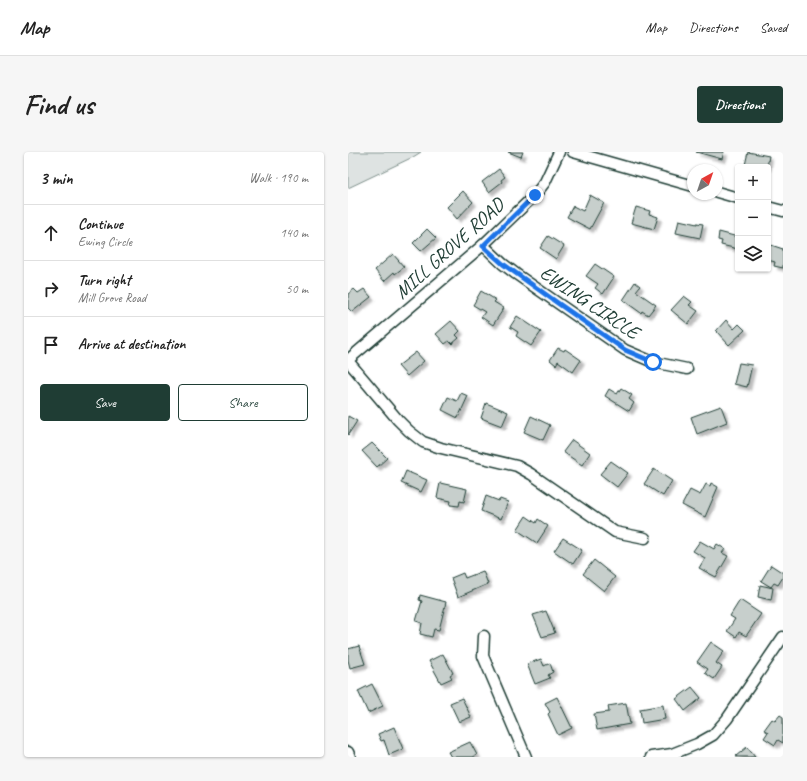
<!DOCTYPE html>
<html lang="en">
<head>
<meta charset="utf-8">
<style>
  body { margin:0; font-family:Caveat,sans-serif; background:#f6f6f6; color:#222 }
  .controls { position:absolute; right:12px; top:12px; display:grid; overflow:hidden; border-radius:4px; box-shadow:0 1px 3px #0004 }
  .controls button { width:36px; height:36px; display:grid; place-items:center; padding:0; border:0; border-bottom:1px solid #e0e0e0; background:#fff; color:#222; font:20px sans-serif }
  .compass { position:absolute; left:339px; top:12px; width:36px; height:36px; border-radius:50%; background:#fff; box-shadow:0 1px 3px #0004; rotate:40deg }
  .stop { position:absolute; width:12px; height:12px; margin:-9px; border:3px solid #1a73e8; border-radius:50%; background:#fff }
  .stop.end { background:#1a73e8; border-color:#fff; box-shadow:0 1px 4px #0008 }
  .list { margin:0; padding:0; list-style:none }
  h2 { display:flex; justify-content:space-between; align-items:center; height:52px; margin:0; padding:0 16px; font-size:17px }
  h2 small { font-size:13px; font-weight:400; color:#767676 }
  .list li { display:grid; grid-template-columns:26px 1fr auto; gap:12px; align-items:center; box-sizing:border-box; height:56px; padding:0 16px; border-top:1px solid #e0e0e0 }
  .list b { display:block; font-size:15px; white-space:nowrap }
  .list p { margin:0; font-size:13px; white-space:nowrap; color:#767676 }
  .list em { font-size:13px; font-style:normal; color:#767676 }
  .actions { display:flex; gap:8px; padding:12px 16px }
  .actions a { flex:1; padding:9px 0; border:1px solid #1f3d34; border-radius:4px; text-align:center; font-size:14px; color:#1f3d34 }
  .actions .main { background:#1f3d34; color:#fff }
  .icon { flex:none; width:22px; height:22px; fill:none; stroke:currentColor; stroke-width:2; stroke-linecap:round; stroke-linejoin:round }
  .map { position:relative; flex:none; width:435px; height:605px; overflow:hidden; border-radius:4px }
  header { display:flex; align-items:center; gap:24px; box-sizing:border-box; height:56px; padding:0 20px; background:#fff; border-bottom:1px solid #e0e0e0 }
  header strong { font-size:19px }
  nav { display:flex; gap:22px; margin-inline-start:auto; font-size:14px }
  .intro { display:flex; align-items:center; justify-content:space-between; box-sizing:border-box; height:96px; padding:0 24px }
  h1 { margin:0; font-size:28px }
  .button { padding:10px 18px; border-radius:4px; background:#1f3d34; color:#fff; font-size:14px; font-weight:700 }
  main { display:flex; gap:24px; padding:0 24px }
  aside { flex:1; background:#fff; border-radius:4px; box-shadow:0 1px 3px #0004 }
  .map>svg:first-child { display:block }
</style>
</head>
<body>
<header>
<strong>Map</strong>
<nav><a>Map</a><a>Directions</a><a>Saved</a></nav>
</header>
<div class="intro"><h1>Find us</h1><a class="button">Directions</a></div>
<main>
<aside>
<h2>3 min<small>Walk · 190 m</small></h2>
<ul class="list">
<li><svg class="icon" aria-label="ahead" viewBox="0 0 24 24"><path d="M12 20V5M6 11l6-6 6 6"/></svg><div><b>Continue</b><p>Ewing Circle</p></div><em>140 m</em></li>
<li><svg class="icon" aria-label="right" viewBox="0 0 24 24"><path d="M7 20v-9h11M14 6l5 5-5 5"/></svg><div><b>Turn right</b><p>Mill Grove Road</p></div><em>50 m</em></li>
<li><svg class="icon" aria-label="arrive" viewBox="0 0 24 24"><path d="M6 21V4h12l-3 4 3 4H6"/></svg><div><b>Arrive at destination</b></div></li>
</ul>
<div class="actions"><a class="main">Save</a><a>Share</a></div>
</aside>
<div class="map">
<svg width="435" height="605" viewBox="0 0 435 605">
  <defs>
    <filter id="shadow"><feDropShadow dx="3.5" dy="3.5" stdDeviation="1" flood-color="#0004"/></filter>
  </defs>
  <rect width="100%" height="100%" fill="#fff"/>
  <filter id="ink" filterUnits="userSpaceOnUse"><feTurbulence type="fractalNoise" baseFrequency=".025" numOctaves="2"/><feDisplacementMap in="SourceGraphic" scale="8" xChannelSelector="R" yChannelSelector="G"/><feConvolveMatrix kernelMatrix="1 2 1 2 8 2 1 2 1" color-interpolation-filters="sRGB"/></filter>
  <g filter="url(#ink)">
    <path fill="#dee3e2" stroke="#7e908b" d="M0,0H73L65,5L0,36Z"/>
    <g fill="#c7cfcc" stroke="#1f3d34" filter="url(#shadow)">
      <path d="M160,0H175L173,5Z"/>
      <path d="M348,0H376L374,7Z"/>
      <path d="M400,0L421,4L419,15H406L397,13Z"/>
      <path d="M151,17L157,25L153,28L154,30L141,40L134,30Z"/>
      <path d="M115,39L125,50L109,67L99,55Z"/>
      <path d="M242,43L256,51L242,77L219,65L225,54L235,59Z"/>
      <path d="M288,55L302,59L301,62L310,65L306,77L283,71Z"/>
      <path d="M331,68L349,72V71L355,72L352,86L328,81Z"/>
      <path d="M79,77L88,86L73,99L65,91Z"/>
      <path d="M371,80L390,85V97L373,93L374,89L370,88Z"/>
      <path d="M200,84L216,94L208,107L192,96Z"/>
      <path d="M420,92L435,97V116L426,114L427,110L420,108Z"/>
      <path d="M45,102L56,115L47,122L46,120L36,129L27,118Z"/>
      <path d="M247,112L266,125L255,142L247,136L250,132L238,124Z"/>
      <path d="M287,130L292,134L288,139L308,153L300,163L294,159L293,161L275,148Z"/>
      <path d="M6,137L10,141L16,137L23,145L4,160L0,156V142Z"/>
      <path d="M133,139L148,148L146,150L156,156L145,173L133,165L137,160L125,153Z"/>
      <path d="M336,144L344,150L341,153L350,159L340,172L323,158Z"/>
      <path d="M169,164L193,180L183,194L168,184L170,180L162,175Z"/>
      <path d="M378,168L386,177L391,172L397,178L381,193L368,179Z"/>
      <path d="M103,169L112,179L108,183L111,186L104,192L101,189L97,192L88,182Z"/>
      <path d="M210,196L216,199L217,197L233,208L225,220L210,209L208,213L202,208Z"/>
      <path d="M68,200L76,209L59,224L50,214Z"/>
      <path d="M391,211L404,213L399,235L386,232Z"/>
      <path d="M273,236L284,243L281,247L286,251L281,259L257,244L261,237L269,242Z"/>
      <path d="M113,241L120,244L110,266L94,258L100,245L109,249Z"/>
      <path d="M138,251L160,260L154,274L133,266Z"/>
      <path d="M373,254L379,270L349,282L343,265Z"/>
      <path d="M0,264L9,269L0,283Z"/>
      <path d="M183,264L202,273L195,288L176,280Z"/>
      <path d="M224,288L242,301L234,313L215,300Z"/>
      <path d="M24,291L39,306L29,315L14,299Z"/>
      <path d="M263,309L280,321L269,335L252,322Z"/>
      <path d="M306,317L324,329L315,344L296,332Z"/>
      <path d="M58,319L79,328L73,340L53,331Z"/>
      <path d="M92,331L119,337L116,350L112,349L111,354L102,353L103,349L89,346Z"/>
      <path d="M363,331L370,335L357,365L334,353L342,338L352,343L358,332L362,334Z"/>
      <path d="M138,344L151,349L152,347L160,350L153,367L133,359Z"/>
      <path d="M178,364L188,371L190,367L200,374L189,391L169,378Z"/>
      <path d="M215,386L234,398L225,412L206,399Z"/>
      <path d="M352,389L366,397L369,392L377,397L374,401L380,404L368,425L351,416L357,406L345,399Z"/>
      <path d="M246,408L267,425L256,439L235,422Z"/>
      <path d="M423,413L435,421V425L430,433L426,431L423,435L413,429Z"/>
      <path d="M135,419L140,432L110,445L103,426L115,421L117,426Z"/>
      <path d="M412,433L425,436L423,448L410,445Z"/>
      <path d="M72,443L98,450L91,478L86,477L84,485L72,482L74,471L68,469L74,449L71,448Z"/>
      <path d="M392,448L413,462L398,484L391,480L388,485L379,479L387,467L382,464Z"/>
      <path d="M198,459L207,481L194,485L185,463Z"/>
      <path d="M363,490L376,499L368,511L374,515L366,527L357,521L360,517L349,510Z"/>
      <path d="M11,494L17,512L2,516L0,508V497Z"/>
      <path d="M95,502L105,521L102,523L104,526L93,531L81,509Z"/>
      <path d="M193,507L196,514L202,511L205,520L200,523L202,526L187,532L179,512Z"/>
      <path d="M24,532L35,554L20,561L10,539Z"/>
      <path d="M344,535L353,546L337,559L328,547Z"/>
      <path d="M209,545L224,576L210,583L200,562L202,560L197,551Z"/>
      <path d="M114,546L123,565L111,570L102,551Z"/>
      <path d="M278,551L282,572L249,578L246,562L261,560L260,554Z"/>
      <path d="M315,553L317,567L294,571L292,557Z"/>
      <path d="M432,563L435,565V591L430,588L427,593L416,586L420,580L416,578L424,567L427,569Z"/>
      <path d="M46,575L55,597L41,603L36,588L33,589L30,582Z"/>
      <path d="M122,590L129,603L125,605H103L100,600Z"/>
      <path d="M399,595L407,605H388V604Z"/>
    </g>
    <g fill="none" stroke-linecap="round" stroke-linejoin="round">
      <g stroke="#1f3d34" stroke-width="13">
        <g id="minor">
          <path d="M225,0L345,34"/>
          <path d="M369,40L390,46"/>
          <path d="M420,55L435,59"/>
          <path d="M135,93L155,112L168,122L277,198L305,210L339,217"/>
          <path d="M0,208L135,93L187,43L197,30L211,0"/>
          <path d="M0,209L50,268L61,279L75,290L93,296L169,314L183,322L267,380L297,386"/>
          <path d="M136,484L135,504L178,605"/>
          <path d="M0,600L2,605"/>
          <path d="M303,605L324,602L349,592L365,583L379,567L435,485"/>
        </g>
      </g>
      <use href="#minor" stroke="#fff" stroke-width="10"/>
    </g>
  </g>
  <g fill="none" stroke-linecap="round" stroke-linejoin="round" filter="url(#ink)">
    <path stroke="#1a73e8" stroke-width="5" d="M187,43L135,94L155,112L211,152L277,198L305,210"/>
  </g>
  <g text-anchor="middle" stroke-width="3" stroke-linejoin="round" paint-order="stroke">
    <g font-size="20" fill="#1f3d34" stroke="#fff">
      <text transform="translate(101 96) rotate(-42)" y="7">MILL GROVE ROAD</text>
      <text transform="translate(242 150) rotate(34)" y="7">EWING CIRCLE</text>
    </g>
  </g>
</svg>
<div class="controls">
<button>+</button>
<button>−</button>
<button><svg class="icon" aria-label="layers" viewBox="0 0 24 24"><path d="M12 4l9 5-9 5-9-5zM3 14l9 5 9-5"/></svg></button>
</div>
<svg class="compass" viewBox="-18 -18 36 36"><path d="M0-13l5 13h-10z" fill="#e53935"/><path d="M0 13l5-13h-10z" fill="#767676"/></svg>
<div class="stop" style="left:305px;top:210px"></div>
<div class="stop end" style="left:187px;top:43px"></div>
</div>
</main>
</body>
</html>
